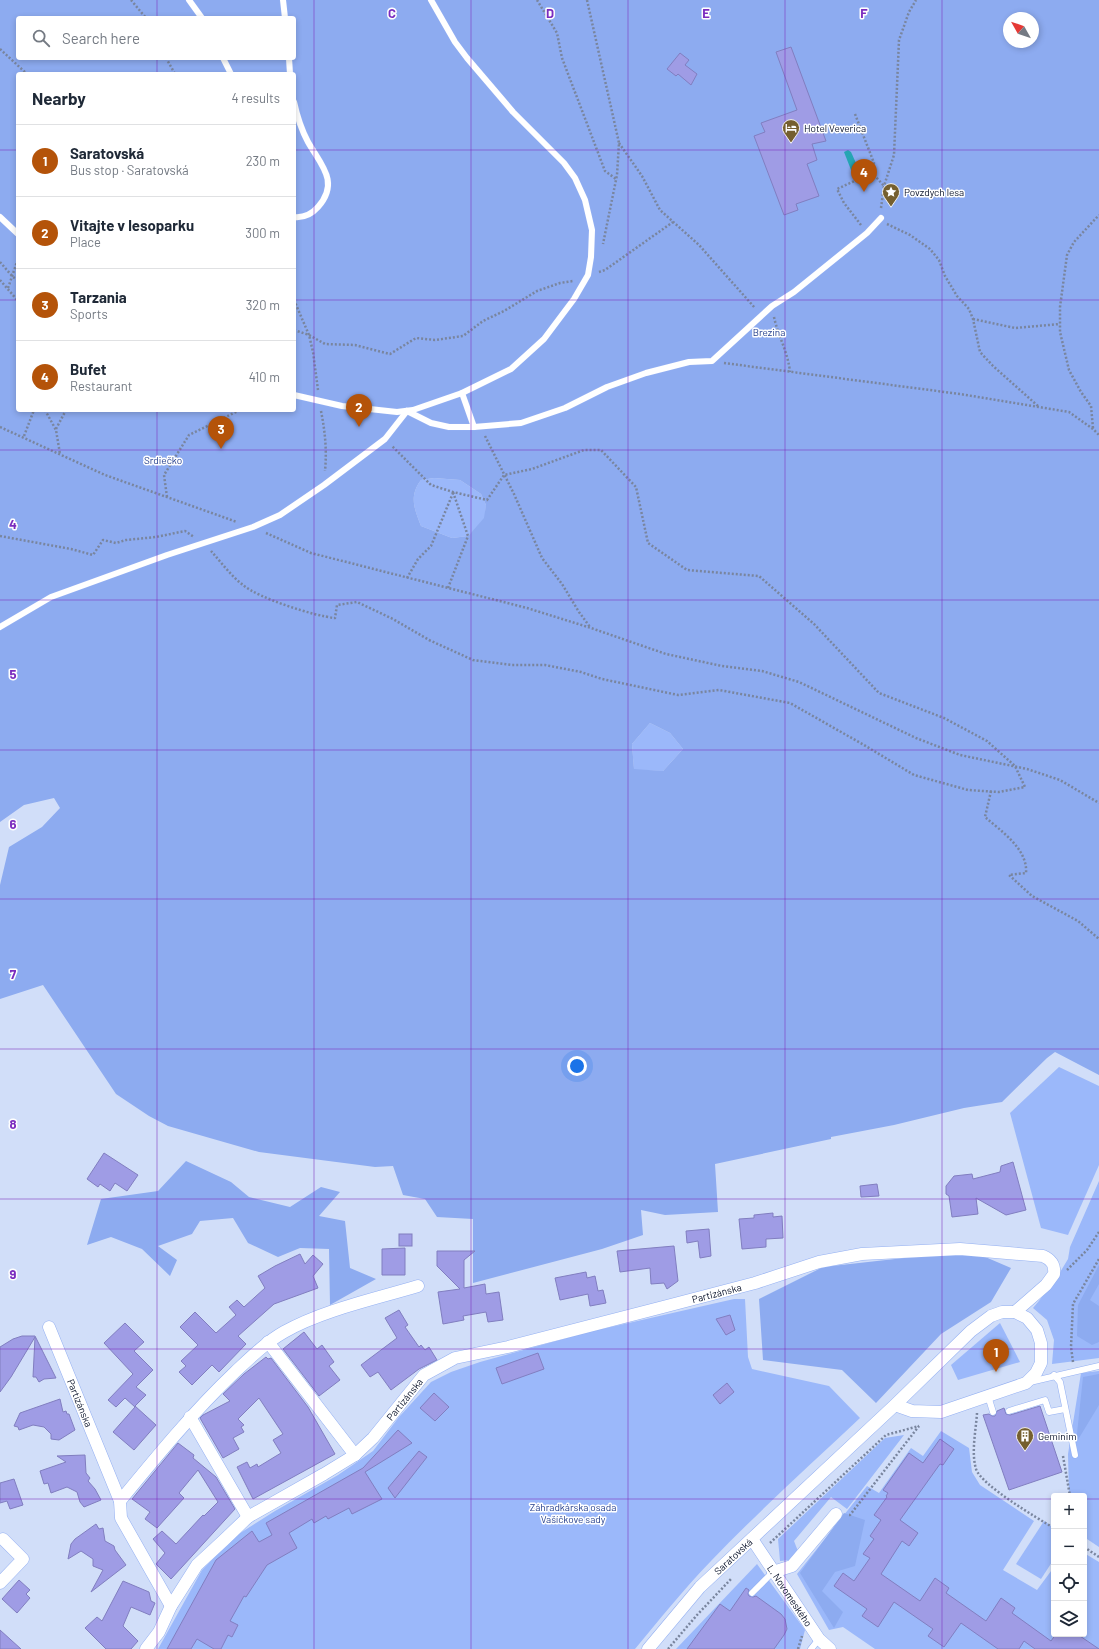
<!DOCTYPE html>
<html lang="en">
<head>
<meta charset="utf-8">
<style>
  body { margin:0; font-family:Barlow,sans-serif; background:#f2f2f3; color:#1f2937 }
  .controls { position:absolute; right:12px; bottom:12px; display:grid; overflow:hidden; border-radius:4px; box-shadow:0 2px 6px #0003 }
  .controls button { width:36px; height:36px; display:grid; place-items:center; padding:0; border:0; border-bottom:1px solid #e0e1e3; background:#fff; color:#1f2937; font:20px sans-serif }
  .compass { position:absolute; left:1003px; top:12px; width:36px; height:36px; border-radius:50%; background:#fff; box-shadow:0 2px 6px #0003; rotate:310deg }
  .you { position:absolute; left:577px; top:1066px; width:14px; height:14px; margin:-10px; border:3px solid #fff; border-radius:50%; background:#1a73e8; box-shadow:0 0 0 6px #1a73e833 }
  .badge { display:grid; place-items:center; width:26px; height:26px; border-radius:50%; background:#b45309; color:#fff; font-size:13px; font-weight:700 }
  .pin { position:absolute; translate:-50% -33px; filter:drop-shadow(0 1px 2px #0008) }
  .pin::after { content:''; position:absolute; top:21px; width:14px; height:12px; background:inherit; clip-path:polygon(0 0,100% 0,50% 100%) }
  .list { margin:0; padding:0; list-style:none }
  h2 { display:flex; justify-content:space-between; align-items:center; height:52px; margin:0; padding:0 16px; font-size:17px }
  h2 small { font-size:13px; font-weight:400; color:#747a83 }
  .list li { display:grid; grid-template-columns:26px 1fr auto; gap:12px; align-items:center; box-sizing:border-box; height:72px; padding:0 16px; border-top:1px solid #e0e1e3 }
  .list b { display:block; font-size:15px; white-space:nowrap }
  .list p { margin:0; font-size:13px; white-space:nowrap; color:#747a83 }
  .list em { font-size:13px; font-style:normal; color:#747a83 }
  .icon { flex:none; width:22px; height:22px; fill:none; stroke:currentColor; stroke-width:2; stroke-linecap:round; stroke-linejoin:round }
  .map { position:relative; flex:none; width:1099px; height:1649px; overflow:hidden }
  .search { position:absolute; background:#fff; box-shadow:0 2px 6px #0003; left:16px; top:16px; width:280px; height:44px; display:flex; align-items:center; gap:10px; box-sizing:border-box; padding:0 14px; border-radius:4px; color:#747a83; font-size:15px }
  .panel { position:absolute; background:#fff; box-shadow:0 2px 6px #0003; left:16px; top:72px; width:280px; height:340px; border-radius:4px }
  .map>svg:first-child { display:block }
</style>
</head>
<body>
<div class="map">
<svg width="1099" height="1649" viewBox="0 0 1099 1649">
  <rect width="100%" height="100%" fill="#d1def9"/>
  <g fill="#9bb8fa">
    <path d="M434,478L460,480L481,494L486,505L485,518L468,536L452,538L421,526C414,508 409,496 421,480Z"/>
    <path d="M650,723L670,733L683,749L663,771L634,770L632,744Z"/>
    <path d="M1059,1067L1099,1086V1165L1068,1235L1041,1228L1010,1113Z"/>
    <path d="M1099,1181V1358L1052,1364L1054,1340L1047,1320L1033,1308L1053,1284L1068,1259L1070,1247Z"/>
    <path d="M734,1299H745L748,1357L752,1369L829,1386L860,1418C810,1465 759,1511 711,1561C684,1589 660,1619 635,1649H158L202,1570L234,1537L275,1511L338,1475L373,1451L399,1417L431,1382L451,1372L480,1362L589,1332Z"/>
    <path d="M1000,1323L1020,1362L958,1380L951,1365Z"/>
    <path d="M1099,1371V1547L1084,1537V1496H1069L1068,1454L1081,1373Z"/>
    <path d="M941,1431L969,1448L972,1472L980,1485L1034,1521L1003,1570L1037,1590L1054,1567V1634H1084V1553L1099,1562V1649H875L843,1627L829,1630L797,1574L867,1486L879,1493L911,1448L923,1456Z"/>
    <path d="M904,1435L847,1509L831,1497L794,1541L801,1559L780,1561L778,1539L885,1438Z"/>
    <path d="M1044,1521L1054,1528V1559L1041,1579L1016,1564Z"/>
    <path d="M757,1564L805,1630L800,1649H676Z"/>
  </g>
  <g fill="#8dabf0" fill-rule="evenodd">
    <path d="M0,0H1099V1075L1055,1052L1047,1058L1002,1102L964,1108L894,1125L831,1137V1139L715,1164L718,1212L665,1215L641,1210L643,1235L602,1249L473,1283V1219L437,1217L425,1199L403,1195L393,1166L375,1167L259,1152L168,1126L149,1116L116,1094L43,985L0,999V885L9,847L42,827L60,808L54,798L24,805L0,822ZM18,18H294V58H18ZM1009,18H1033V42H1009ZM18,74H294V410H18ZM434,478L460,480L481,494L486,505L484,518L468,536L452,538L421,526C414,508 409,496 421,480ZM650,723L670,733L683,749L663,771L634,769L632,744Z"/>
    <path d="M186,1161L231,1182L249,1197L290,1207L321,1187L340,1192L319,1216L345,1221L350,1268L376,1279L330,1305L329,1249L300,1248L278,1257L248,1243L233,1218L200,1221L192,1234L158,1246L177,1260L170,1276L142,1249L111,1237L87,1245L101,1199L158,1191Z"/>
    <path d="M976,1253L1011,1268L991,1302L941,1334L876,1403L842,1370L763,1360L759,1299L823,1267L904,1258Z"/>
    <path d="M1099,1265V1284L1090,1300L1099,1306V1342L1092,1345L1077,1336L1078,1305Z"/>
    <path d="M1099,1374V1405L1076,1443L1083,1377Z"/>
    <path d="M844,1513L865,1520L855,1566L835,1572L822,1591L843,1612L834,1628L800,1573Z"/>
  </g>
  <path fill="#25a5b3" d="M848,150L851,152L860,172L856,177L853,175L844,152Z"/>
  <g fill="#9f9ce5" stroke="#817ec0">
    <path d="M791,47L826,141L812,144L817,160L807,164L819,196L796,204L798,210L784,215L754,136L765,132L761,123L797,110L776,52Z"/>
    <path d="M680,53L689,60L685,65L697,74L691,85L678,74L676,76L667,69Z"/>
    <path d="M104,1153L138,1175L127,1191L115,1183L110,1191L100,1184L98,1187L87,1179Z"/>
    <path d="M1013,1162L1026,1210L1006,1215L976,1198L978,1214L952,1217L949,1196L946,1194V1186L954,1176L972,1174L973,1179L1000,1172L1001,1166Z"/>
    <path d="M877,1184L879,1196L861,1197L860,1186Z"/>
    <path d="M773,1213V1217L782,1216L783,1238L766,1239V1247L742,1249L739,1219L754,1218V1215Z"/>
    <path d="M709,1229L711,1256L700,1258L698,1241L687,1243L686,1231Z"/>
    <rect x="399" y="1234" width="13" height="12"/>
    <path d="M674,1246L678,1281L667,1289L664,1283L651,1284L650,1268L620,1272L617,1251Z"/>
    <path d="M405,1248V1275H382V1249Z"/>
    <path d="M437,1251H475L464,1260V1288L485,1284L486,1294L499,1292L503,1320L488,1322L486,1312L463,1316L464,1320L443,1324L438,1292L460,1289L437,1266Z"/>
    <path d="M300,1254L305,1264L313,1255L323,1264L313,1276L318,1288L274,1304L238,1336L246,1344L219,1372L212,1365L192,1385L179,1372L186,1366L181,1361L198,1345L180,1327L195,1312L216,1333L236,1315L229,1307L237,1300L244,1307L265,1288L258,1276L275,1266Z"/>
    <path d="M586,1272L587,1278L595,1276L598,1291L603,1290L606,1303L590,1306L588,1294L560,1300L555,1278Z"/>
    <path d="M399,1310L408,1325L405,1327L419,1347L421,1345L425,1350L429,1347L437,1360L419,1369L391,1390L378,1372L370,1377L361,1365L397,1338L385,1318Z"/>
    <path d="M730,1315L735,1330L726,1335L716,1319Z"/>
    <path d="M125,1323L144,1342L134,1351L153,1370L136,1387L146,1395L135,1406L156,1425L134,1450L113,1432L135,1407L125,1398L116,1407L108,1400L133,1374L104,1343Z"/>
    <path d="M304,1332L317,1349L322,1345L334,1362L329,1366L340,1380L319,1396L283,1349Z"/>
    <path d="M22,1336H35L56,1378L44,1379L39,1382L36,1377H33L35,1337L11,1377L0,1392V1347L13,1339Z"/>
    <path d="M538,1353L544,1369L502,1384L496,1368Z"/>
    <path d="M266,1357L268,1359L271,1358L308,1407L335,1454L253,1499L237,1467L247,1462L250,1468L257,1464L258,1467L281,1453L273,1440L283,1434L259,1398L238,1419L244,1425L241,1427L244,1432L233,1438L239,1449L223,1458L200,1418L203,1415L230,1401L223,1394L244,1374Z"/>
    <path d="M727,1383L734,1392L720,1404L713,1395Z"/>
    <path d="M434,1393L449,1407L435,1421L420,1408Z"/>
    <path d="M60,1399L63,1412L66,1411L67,1414H69L75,1430L59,1440L51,1439V1434L44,1427L33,1425L19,1430L18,1427L14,1426L20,1413Z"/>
    <path d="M1040,1406L1062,1472L1009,1490L983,1415L989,1414L992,1416H995L997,1411L1004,1408L1006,1414L1010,1415Z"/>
    <path d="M398,1430L412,1443L365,1472L382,1499L352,1514L349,1508L328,1519L326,1516L314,1523L312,1519L289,1533L297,1548L267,1565L246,1597L244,1596L230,1621L238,1625L232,1637L228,1635L221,1649H214L197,1639L191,1649H167L216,1560L252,1531L259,1542L272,1535L266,1523L363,1468Z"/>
    <path d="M940,1439L954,1449L943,1465L940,1464L900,1520L918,1533L909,1546L902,1541L881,1574L920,1601L935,1578L949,1588L946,1593L986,1621L1001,1598L1015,1608L1012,1613L1051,1641L1056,1634H1077L1099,1649H1035L1024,1641L1019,1649H998L961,1623L944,1647L928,1636L933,1629L894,1602L878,1627L862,1616L867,1609L834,1586L843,1573L854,1581L870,1558L863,1554L874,1539L870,1536L881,1520L874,1515L887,1497L886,1496L888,1493L883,1490L909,1453L923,1463Z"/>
    <path d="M178,1443L194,1455L193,1458L216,1477L235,1509L171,1579L156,1564L165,1553L153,1539L162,1531L176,1544L203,1515L204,1516L218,1502L198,1470L179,1493L184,1498L157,1528L145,1519L150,1512L132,1499Z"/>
    <path d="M419,1451L427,1457L395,1498L388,1488Z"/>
    <path d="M85,1455L86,1473L90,1478L88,1481L95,1489L101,1500L84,1507L80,1502L77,1492L67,1487L51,1493L48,1483L44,1484L40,1471L66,1462L57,1456Z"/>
    <path d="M14,1479L23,1505L10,1509L7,1501L0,1503V1483Z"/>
    <path d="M96,1524L99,1529L103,1528L105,1541L114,1546L115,1550L126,1565L91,1592L103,1570L93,1566V1559L81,1551L68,1559L71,1544L75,1539Z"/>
    <path d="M19,1580L30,1590L26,1594L30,1598L17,1613L2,1599Z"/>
    <path d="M123,1581L149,1592L151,1601L155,1603L150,1615L131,1607L123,1626L138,1641L131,1649H106L85,1628L97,1617L102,1621Z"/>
    <path d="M746,1588L749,1590L748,1594L749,1596L753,1597L756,1596L781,1614L785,1619L787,1629L784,1635L774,1649H687L720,1604L730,1611Z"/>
    <path d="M0,1630L21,1649H0Z"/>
  </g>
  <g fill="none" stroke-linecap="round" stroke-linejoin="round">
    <g stroke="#94b0f2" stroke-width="7">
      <g id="service">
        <path d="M189,0L202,18"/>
        <path d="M283,0L285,18"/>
        <path d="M223,58L231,74"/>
        <path d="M289,58L290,74"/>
        <path d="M294,102C297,116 301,129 308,142C321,165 340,182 318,207C311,215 304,218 294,217"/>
        <path d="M0,217L18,234"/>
        <path d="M462,393L474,427"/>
        <path d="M294,395L342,406L397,412L413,410L462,393L511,369L544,339L574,299L588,275L591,257L592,230L585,200L575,178L564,163L513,112L467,58L455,42L431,0"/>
        <path d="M407,411L431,423L449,427H474L521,423L565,408L607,387L646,373L689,362L712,361L772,306L794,292L867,233L881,218"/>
        <path d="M0,627L51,597L167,555L253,527L280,515L324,485L385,439L407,411"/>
        <path d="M1054,1375L1060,1382L1075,1455"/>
        <path d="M1030,1382L1099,1366"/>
        <path d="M988,1396L993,1412"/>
        <path d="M1009,1411L1045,1400L1049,1412L1065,1409"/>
        <path d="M752,1593L773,1572"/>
        <path d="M811,1649L819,1639"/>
      </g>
    </g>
    <g stroke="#94b0f2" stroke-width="13">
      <g id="minor">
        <path id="s1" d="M49,1327L120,1501L121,1518L171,1606"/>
        <path d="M268,1342L355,1455"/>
        <path d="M190,1417L248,1517"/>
        <path d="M120,1501C157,1456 193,1412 235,1372C250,1358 265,1343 284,1332C323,1310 375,1299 418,1286"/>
        <path id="s2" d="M752,1539L819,1639L830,1649"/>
        <path d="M773,1572L792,1566L836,1514"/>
        <path d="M0,1583L23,1559L3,1539"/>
        <path id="s3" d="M146,1649L159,1632L171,1606L197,1565L224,1540L248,1517L324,1474L355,1455L373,1438L424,1375L455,1358L508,1347L663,1307L755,1283L819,1262L862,1254L960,1249L1043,1256C1052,1260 1055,1265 1054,1274L1046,1285L1015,1312"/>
        <path id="s4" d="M648,1649L700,1587L895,1405L971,1331L991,1316L1002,1312H1015L1027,1318L1037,1330L1041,1343V1363L1036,1373L1026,1383L941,1412L912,1411L895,1405"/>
      </g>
    </g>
    <g stroke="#79859e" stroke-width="2.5" stroke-dasharray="2 2" stroke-linecap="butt">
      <path d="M131,0L146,18"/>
      <path d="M537,0L557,33L562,58L605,171L616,179"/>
      <path d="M587,0L619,143L617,175L603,244"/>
      <path d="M0,49L27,74"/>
      <path d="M166,58L175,74"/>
      <path d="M855,114L874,163L869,169L884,186"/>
      <path d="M619,143L642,176L660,210L699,245L755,308"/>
      <path d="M881,208L884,186L894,155L899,40L909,12L916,0"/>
      <path d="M887,224L910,235L930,249L939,260L945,276L957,296L969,309L973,319L980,352L993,366L1038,406"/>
      <path d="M861,225L844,203L837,189L872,173"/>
      <path d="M0,262L13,277L18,280"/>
      <path d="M599,272L605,270L673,222"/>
      <path d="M0,280L18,301"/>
      <path d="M8,288L18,259"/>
      <path d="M294,300L309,335L313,352L318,390"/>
      <path d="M774,317C778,336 788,352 790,372"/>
      <path d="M973,319L1015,328L1060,324"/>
      <path d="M294,330L309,335L325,344L355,345L390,354L416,338L435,340L463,336L483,321L504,311L537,291L560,283L573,281"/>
      <path d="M724,363L960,394L1069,412L1093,429L1099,435"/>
      <path d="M45,410L56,430L60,454"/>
      <path d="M321,411C325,431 327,450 325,471"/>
      <path d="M0,427L105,475L237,522"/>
      <path d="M1093,428L1091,406L1081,392L1069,370L1060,332V307L1067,255L1074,242L1099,215"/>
      <path d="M56,429L66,410"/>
      <path d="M24,436L34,410"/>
      <path d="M485,436L514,494L542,558L562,584L579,612L590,627"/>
      <path d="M167,497L164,475L189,435L240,410"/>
      <path d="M266,533L311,553L527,608L591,628L666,654L722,666L762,671L799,682L916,738L960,755L1027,769L1060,780L1099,803"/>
      <path d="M0,536L71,549L93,555L103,540L116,543L126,540L156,537L185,531L194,537"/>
      <path d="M211,551C221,562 231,576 243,585C258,598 314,616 335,618L337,605L357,602L393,619L429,640L473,660L512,665H545L581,672L602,679L678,695L719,690L790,703L864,745L914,775L968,790L999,792L1025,787L1015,766L987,741L944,718L879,693L814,624L759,576L687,570L648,543L636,487L601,450H584L532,469L504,475L487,500L453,492L431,485L392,446"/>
      <path d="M407,578L418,559L431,546L453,493"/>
      <path d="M448,588L468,536L453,492"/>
      <path d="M991,791L985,817C1001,831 1028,849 1026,873L1009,875L1032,896L1078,921L1099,939"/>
      <path d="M1067,1270L1087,1250L1099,1232"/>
      <path d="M1073,1362L1071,1347L1073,1304L1099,1259"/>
      <path d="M977,1413C976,1430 971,1452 976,1469C981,1485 1037,1518 1054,1528"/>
      <path d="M1063,1456L1070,1496"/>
      <path d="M849,1515H850L919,1426"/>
      <path d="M770,1543L886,1435L919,1426"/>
      <path d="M1084,1547L1099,1557"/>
      <path d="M668,1649L697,1615L731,1579"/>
      <path d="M798,1649L802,1636"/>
    </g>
    <use href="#service" stroke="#fff" stroke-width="6"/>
    <use href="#minor" stroke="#fff" stroke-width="12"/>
  </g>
  <path fill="none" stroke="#7b2cbf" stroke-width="1" stroke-opacity="0.55" d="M157,0V18M314,0V1649M471,0V1649M628,0V1649M785,0V1649M942,0V1649M157,58V74M0,150H18M294,150H1099M0,300H18M294,300H1099M157,410V1649M0,450H1099M0,600H1099M0,750H1099M0,899H1099M0,1049H1099M0,1199H1099M0,1349H1099M0,1499H1054M1084,1499H1099"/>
  <defs>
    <g id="hotel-pin" transform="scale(0.9)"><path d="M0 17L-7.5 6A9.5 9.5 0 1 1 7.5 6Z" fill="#755f2f" stroke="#fff"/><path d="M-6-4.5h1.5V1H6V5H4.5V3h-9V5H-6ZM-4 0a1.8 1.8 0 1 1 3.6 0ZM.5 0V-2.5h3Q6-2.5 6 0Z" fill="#fff"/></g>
    <g id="sight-pin" transform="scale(0.9)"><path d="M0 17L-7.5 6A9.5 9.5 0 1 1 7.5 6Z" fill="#755f2f" stroke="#fff"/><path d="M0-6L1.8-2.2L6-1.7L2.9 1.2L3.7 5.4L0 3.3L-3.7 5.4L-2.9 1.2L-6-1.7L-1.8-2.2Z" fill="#fff"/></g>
    <g id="building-pin" transform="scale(0.9)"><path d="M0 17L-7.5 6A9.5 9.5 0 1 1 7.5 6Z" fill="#755f2f" stroke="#fff"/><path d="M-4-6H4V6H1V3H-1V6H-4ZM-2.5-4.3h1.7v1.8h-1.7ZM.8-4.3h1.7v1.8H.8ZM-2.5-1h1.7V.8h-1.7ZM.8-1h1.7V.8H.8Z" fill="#fff"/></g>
  </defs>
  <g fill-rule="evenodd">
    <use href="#hotel-pin" x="791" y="128"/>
    <use href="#sight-pin" x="891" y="192"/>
    <use href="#building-pin" x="1025" y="1436"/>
  </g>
  <g text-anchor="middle" stroke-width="3" stroke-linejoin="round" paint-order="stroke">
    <g font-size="10" fill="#09122a" stroke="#fff" text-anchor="start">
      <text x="804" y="132">Hotel Veverica</text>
      <text x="904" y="196">Povzdych lesa</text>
      <text x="1038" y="1440">Geminim</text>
    </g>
    <g font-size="10" fill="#223d8c" stroke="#fff">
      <text x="769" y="336">Brezina</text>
      <text x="163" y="464">Srdiečko</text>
      <text x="573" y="1511">Záhradkárska osada<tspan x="573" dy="12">Vašíčkove sady</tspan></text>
    </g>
    <g font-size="10" fill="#09122a" stroke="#fff">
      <text dy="4" stroke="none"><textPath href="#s3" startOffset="703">Partizánska</textPath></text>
      <text dy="4" stroke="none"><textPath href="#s3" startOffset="367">Partizánska</textPath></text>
      <text dy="4" stroke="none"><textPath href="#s1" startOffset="82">Partizánska</textPath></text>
      <text dy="4" stroke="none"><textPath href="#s4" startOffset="126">Saratovská</textPath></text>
      <text dy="4" stroke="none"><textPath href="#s2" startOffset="68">L. Novomeského</textPath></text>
    </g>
  </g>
  <g font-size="13" text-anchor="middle" font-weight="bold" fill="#7b2cbf" stroke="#fff" stroke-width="3" stroke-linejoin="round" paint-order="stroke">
    <text x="392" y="18">C</text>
    <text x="550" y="18">D</text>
    <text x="706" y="18">E</text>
    <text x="864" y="18">F</text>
    <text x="13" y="529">4</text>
    <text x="13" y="679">5</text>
    <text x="13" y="829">6</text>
    <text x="13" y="979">7</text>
    <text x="13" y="1129">8</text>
    <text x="13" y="1279">9</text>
  </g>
</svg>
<div class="controls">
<button>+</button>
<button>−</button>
<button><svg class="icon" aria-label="locate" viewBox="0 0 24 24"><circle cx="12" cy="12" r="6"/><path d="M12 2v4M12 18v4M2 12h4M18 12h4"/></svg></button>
<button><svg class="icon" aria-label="layers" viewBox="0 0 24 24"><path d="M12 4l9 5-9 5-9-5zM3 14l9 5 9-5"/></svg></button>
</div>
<svg class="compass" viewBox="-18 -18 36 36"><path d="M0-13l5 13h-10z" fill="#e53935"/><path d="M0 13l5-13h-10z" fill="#747a83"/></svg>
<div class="you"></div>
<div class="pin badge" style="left:996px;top:1372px">1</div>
<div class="pin badge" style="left:359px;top:427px">2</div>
<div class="pin badge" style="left:221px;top:449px">3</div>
<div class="pin badge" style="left:864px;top:192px">4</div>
<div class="search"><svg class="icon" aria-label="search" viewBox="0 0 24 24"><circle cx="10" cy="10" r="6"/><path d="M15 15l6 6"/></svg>Search here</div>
<section class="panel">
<h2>Nearby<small>4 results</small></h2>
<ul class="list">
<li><span class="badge">1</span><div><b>Saratovská</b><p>Bus stop · Saratovská</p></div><em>230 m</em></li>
<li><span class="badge">2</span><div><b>Vitajte v lesoparku</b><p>Place</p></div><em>300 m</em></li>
<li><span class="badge">3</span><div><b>Tarzania</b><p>Sports</p></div><em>320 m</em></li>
<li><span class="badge">4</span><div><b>Bufet</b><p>Restaurant</p></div><em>410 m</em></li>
</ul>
</section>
</div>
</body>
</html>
